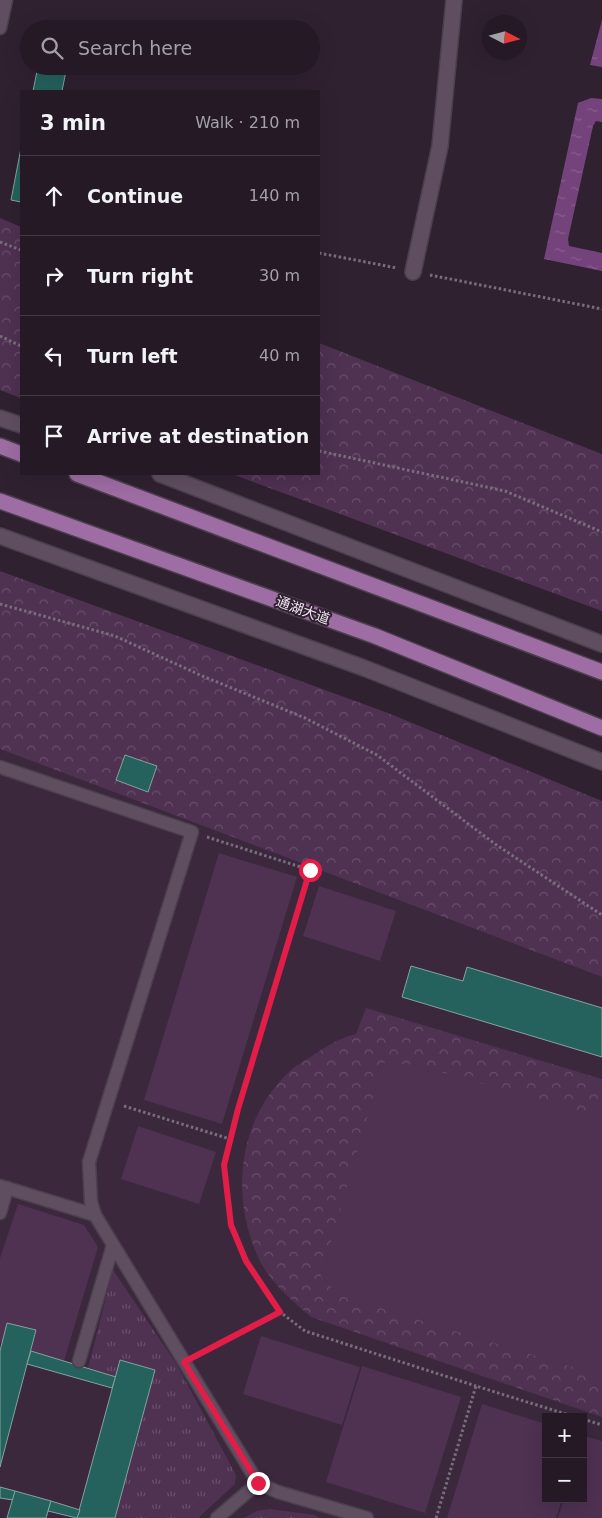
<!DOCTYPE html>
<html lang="en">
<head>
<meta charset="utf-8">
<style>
  body { margin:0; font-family:"DejaVu Sans","Noto Sans SC",sans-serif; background:#2c222d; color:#f1f3f6 }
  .controls { position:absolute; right:15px; bottom:15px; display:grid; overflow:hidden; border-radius:0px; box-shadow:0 5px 20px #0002 }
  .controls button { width:45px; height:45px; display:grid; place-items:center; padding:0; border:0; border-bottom:1px solid #413842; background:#241925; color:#f1f3f6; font:25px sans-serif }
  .compass { position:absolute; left:482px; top:15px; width:45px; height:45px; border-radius:50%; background:#241925; box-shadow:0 5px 20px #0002; rotate:96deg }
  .stop { position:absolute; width:15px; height:15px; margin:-11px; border:4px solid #e11d48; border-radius:50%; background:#fff }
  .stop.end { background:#e11d48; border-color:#fff; box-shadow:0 1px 5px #0008 }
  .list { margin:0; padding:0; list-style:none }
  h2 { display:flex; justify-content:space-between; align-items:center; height:65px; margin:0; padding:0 20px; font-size:21px }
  h2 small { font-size:16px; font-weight:400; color:#a3a0a7 }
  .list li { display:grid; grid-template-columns:32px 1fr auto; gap:15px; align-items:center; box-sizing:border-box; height:80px; padding:0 20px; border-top:1px solid #413842 }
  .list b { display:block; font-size:19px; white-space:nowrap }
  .list em { font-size:16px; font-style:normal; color:#a3a0a7 }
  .icon { flex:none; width:28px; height:28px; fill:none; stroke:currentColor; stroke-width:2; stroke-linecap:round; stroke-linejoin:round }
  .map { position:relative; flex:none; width:602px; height:1518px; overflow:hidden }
  .search { position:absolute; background:#241925; box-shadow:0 5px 20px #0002; left:20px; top:20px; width:300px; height:55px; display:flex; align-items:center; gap:12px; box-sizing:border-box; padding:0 18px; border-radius:28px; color:#a3a0a7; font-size:19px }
  .panel { position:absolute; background:#241925; box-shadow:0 5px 20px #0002; left:20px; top:90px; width:300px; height:385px; border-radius:0px }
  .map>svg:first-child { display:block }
</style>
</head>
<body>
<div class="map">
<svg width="602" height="1518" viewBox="0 0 602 1518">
  <defs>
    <pattern id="grass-tufts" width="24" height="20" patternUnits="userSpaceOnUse" patternTransform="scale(1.25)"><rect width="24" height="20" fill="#4f3152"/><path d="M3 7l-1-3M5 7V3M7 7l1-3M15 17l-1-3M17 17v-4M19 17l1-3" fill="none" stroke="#694f6b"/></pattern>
    <pattern id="park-crowns" width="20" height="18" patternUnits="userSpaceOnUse" patternTransform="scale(1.25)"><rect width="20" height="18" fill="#4f3152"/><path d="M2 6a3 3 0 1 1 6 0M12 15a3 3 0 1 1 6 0" fill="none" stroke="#694f6b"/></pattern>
    <pattern id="water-ripples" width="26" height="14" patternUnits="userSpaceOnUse" patternTransform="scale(1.25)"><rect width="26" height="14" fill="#75437b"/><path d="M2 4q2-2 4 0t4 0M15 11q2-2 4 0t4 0" fill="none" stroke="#895e8e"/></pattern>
  </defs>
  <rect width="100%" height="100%" fill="#302131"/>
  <path fill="#3b283d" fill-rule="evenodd" d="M0,749L602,977V1518H0ZM546,1417H583V1499H546Z"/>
  <g fill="url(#grass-tufts)">
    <path d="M113,1270L177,1365L236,1475L235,1484L198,1518H115L155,1370L121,1360L116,1377L88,1368Z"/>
    <path d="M270,1509L315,1515L319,1518H244L257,1511Z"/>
  </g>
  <g fill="url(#park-crowns)">
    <path d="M0,218L21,227V398L0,390Z"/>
    <path d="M319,343L602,454V611L232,474H319Z"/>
    <path d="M0,571L388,713L602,801V977L0,749Z"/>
    <path d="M366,1008L602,1079V1417L311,1317C291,1300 269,1281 258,1257C230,1195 238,1119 290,1071C296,1065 305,1061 312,1056C327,1046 339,1038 356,1034Z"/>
  </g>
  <g fill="#4f3152">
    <path d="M219,853L297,877L222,1124L144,1100Z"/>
    <path d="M319,886L396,911L380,961L303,936Z"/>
    <path d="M383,1063L416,1065L602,1118V1376L341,1296L321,1277Z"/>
    <path d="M138,1126L216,1152L199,1204L121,1179Z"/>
    <path d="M18,1204L84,1225L98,1247L64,1361L31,1351L36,1330L8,1323L2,1343L0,1342V1258Z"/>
    <path d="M261,1336L360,1367L342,1425L243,1394Z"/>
    <path d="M362,1366L461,1397L425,1513L326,1482Z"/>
    <path d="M482,1404L546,1424V1499H562L556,1518H447Z"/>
    <path d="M584,1436L602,1441V1518H558L564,1499H583Z"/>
  </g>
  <g fill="url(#water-ripples)">
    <path d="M602,20V67L590,65Z"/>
    <path d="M591,98L602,99V122L596,121L593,126L568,239L569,246L602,253V271L544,259L578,103Z"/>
  </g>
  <g fill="#25625d" stroke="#83a39f">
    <path d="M38,66H67L62,91H33Z"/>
    <path d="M21,148V202L11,200Z"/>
    <path d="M125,755L157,766L148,792L116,780Z"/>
    <path d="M411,966L463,981L467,967L602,1008V1057L402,997Z"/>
    <path d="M7,1323L36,1330L0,1467V1351Z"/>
    <path d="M31,1351L116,1377L112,1388L27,1364Z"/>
    <path d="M120,1360L155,1370L115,1518H77Z"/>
    <path d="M0,1487L15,1491L13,1500L0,1498Z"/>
    <path d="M15,1491L51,1501L46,1518H7Z"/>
    <path d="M51,1501L80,1510L77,1518L48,1511Z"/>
  </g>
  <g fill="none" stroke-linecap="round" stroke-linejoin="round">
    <g stroke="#4b3f4d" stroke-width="15">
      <g id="service">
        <path d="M0,28L6,0"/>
        <path d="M0,767L192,832L89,1162L91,1202L95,1215L258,1483L278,1492L367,1518"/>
        <path d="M0,1186L95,1215"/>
        <path d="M0,1213L7,1188"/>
        <path d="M79,1361L113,1245"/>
        <path d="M217,1518L258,1483"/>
      </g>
    </g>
    <g stroke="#4b3f4d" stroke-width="18">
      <g id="minor">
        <path d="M413,272L440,146L454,0"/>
        <path d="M0,418L21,425"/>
        <path d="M160,474L602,644"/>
        <path d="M0,536L364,668L602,762"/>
      </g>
    </g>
    <g stroke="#4b3f4d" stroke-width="18">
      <g id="primary">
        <path d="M0,446L21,454"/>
        <path d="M77,474L602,672"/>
        <path d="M0,501L375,636L602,728"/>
      </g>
    </g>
    <g stroke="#7a6d7b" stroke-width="3" stroke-dasharray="2.5 2.5" stroke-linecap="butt">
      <path d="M0,242L21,250"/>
      <path d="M319,253L397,268"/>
      <path d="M430,275L602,309"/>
      <path d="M0,336L21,346"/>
      <path d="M319,451L505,491L602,532"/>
      <path d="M0,604L115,636L200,675L305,718L377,755L495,844L602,915"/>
      <path d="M207,837L310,870L238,1109L224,1165L231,1225L246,1261L280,1312L305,1331L476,1386"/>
      <path d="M124,1106L230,1139"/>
      <path d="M198,1354L280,1312"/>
      <path d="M583,1419L602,1425"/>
      <path d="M436,1518L476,1386L575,1417"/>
    </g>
    <use href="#service" stroke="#5f4e60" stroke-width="12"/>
    <use href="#minor" stroke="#5f4e60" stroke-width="15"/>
    <use href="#primary" stroke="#9e6da3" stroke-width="15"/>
  </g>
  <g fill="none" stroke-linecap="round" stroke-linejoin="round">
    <path stroke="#e11d48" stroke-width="6" d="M258,1483L184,1362L280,1312L246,1261L231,1225L224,1165L238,1109L310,870"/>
  </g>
  <g text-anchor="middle" stroke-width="4" stroke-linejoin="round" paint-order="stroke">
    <g font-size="14" fill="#efe5f0" stroke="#302131">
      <text transform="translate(303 610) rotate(20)" y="5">通湖大道</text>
    </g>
  </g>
</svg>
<div class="controls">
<button>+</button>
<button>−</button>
</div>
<svg class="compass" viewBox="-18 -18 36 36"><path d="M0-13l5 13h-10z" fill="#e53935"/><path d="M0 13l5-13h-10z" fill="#a3a0a7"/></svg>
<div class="stop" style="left:310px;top:870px"></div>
<div class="stop end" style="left:258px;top:1483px"></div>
<div class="search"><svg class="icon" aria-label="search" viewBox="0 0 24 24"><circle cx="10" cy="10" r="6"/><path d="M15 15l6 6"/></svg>Search here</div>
<section class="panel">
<h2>3 min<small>Walk · 210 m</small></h2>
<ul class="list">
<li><svg class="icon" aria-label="ahead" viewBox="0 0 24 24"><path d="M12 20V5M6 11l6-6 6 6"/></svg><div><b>Continue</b></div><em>140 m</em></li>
<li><svg class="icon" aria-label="right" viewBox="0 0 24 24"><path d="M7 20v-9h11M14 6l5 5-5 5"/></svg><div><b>Turn right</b></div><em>30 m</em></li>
<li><svg class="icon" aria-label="left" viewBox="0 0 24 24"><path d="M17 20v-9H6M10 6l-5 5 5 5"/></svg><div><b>Turn left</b></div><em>40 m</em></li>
<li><svg class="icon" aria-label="arrive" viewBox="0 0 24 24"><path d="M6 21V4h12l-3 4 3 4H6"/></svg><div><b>Arrive at destination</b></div></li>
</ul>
</section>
</div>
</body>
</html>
